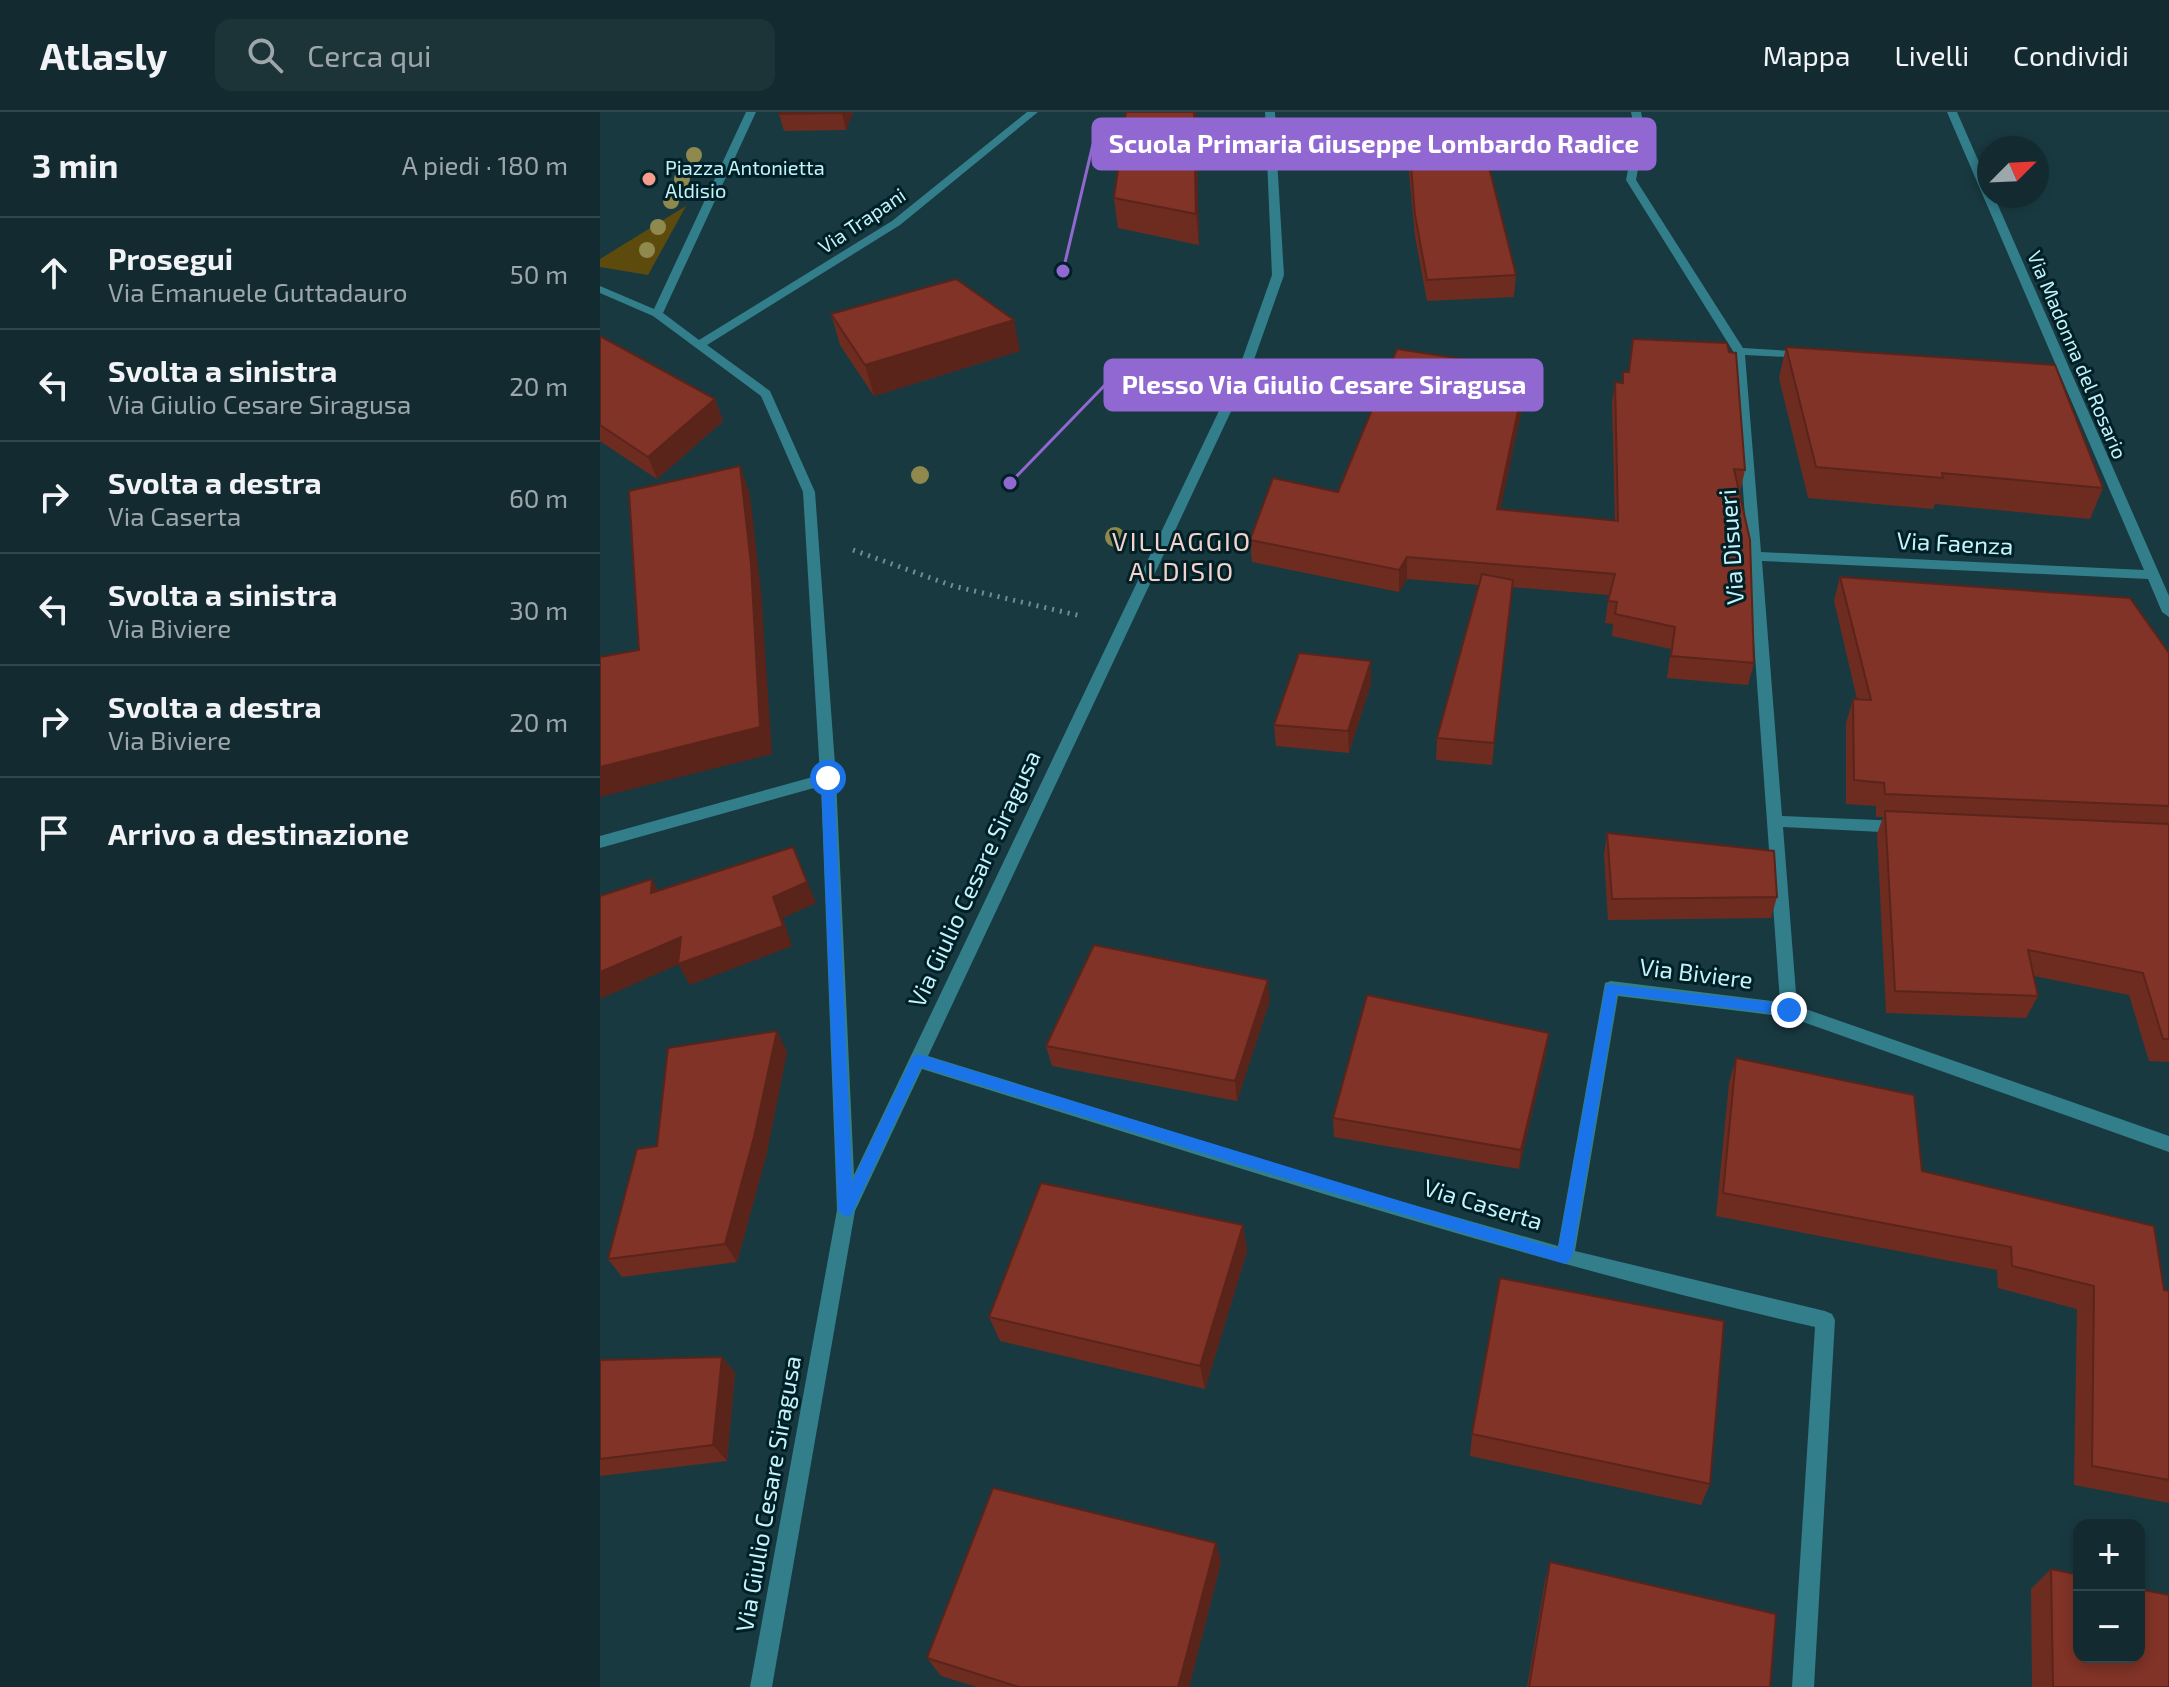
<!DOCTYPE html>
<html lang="it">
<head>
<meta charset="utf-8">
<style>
  body { margin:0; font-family:"Exo 2",sans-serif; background:#1c3338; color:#f1f3f6 }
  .controls { position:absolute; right:24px; bottom:24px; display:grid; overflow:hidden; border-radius:16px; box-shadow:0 4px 12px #0003 }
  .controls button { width:72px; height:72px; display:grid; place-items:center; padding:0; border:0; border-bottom:2px solid #32474c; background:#132b30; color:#f1f3f6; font:40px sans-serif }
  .compass { position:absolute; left:1377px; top:24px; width:72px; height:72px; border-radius:50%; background:#132b30; box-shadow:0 4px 12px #0003; rotate:66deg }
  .stop { position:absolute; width:24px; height:24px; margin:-18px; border:6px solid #1a73e8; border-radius:50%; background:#fff }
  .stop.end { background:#1a73e8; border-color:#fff; box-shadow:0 2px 8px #0008 }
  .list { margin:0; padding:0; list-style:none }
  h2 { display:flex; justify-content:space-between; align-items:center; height:104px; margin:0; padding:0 32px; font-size:34px }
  h2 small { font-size:26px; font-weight:400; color:#9da7ab }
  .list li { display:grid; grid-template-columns:52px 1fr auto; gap:24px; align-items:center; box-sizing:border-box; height:112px; padding:0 32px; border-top:2px solid #32474c }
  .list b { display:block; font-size:30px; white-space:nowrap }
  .list p { margin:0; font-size:26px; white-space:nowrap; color:#9da7ab }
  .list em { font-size:26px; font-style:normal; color:#9da7ab }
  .icon { flex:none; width:44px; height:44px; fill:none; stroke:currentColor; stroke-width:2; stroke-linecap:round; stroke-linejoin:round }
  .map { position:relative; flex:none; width:1569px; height:1575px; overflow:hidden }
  header { display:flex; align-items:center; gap:48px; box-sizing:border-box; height:112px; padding:0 40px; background:#132b30; border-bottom:2px solid #32474c }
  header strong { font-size:38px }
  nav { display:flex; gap:44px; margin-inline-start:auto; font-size:28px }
  .search { width:560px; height:72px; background:#1c3338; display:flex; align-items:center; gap:20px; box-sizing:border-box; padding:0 28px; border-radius:16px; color:#9da7ab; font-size:30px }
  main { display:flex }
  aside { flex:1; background:#132b30 }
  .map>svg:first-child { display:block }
</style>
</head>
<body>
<header>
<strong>Atlasly</strong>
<div class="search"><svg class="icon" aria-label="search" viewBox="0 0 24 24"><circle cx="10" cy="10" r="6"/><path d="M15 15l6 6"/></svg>Cerca qui</div>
<nav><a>Mappa</a><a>Livelli</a><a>Condividi</a></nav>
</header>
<main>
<aside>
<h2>3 min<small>A piedi · 180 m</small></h2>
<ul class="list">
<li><svg class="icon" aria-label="ahead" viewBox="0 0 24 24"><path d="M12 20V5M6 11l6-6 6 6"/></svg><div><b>Prosegui</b><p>Via Emanuele Guttadauro</p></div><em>50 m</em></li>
<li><svg class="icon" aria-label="left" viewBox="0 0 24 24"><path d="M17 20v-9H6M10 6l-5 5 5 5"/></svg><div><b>Svolta a sinistra</b><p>Via Giulio Cesare Siragusa</p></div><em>20 m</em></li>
<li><svg class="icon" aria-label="right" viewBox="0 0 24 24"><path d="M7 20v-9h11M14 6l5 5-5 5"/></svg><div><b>Svolta a destra</b><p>Via Caserta</p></div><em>60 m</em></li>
<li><svg class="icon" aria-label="left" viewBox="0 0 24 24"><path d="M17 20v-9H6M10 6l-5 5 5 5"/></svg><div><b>Svolta a sinistra</b><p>Via Biviere</p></div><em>30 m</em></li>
<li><svg class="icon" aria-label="right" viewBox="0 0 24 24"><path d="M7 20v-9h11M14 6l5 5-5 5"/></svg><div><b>Svolta a destra</b><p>Via Biviere</p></div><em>20 m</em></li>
<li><svg class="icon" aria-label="arrive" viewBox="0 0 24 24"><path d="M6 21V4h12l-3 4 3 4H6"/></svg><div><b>Arrivo a destinazione</b></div></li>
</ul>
</aside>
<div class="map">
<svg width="1569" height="1575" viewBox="0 0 1569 1575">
  <rect width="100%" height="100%" fill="#193940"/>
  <path fill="#5d4b0e" d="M86,94L48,163L0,155V147Z"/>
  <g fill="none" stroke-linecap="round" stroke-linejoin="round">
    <path stroke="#699098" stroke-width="5" stroke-dasharray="2 6" stroke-linecap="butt" d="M253,438L353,474L481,504"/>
    <path fill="#327e8b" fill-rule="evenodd" d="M146,0H156L63,201L99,228L292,109L427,0H438L300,113L107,233L170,279L215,380L236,666L254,1063L638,259L672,163L665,0H675L676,24L833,20L835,22L830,25L676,30L684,163L650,259L328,944L768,1080L958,1134L1005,871L1011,869L1180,890L1133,239L1026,68L1032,37L972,20L861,24L856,21L861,18L972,14L1033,31L1035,19L1031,0H1041L1045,19L1036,68L1143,236L1207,240L1213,243L1207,246L1145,243L1161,440L1544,458L1347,0H1357L1389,73V84H1394L1569,484V505L1562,500L1548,467L1162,449L1182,704L1301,709L1309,715L1301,721L1183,715L1197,894L1569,1024V1040L1189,905L1018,884L975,1139L1225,1199L1232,1202L1235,1208L1214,1575H1192L1215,1215C912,1146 618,1049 322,957L255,1099L172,1575H150L237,1098L221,674L0,736V724L220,663L203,380L161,284L53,204L0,181V174L54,197Z"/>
  </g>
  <g fill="#8f894d">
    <circle cx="94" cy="43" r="8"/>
    <circle cx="82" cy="67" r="8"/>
    <circle cx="71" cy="89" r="8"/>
    <circle cx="58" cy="115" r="8"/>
    <circle cx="47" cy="138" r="8"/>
    <circle cx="320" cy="363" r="9"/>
    <circle cx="515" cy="425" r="10"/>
  </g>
  <g fill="#6e2c21">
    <path d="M253,0L246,18L184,19L179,2Z"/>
    <path d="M526,0H596L599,133L518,116L514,86Z"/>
    <path d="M808,18L916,163L914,185L827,189L815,124L807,39Z"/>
    <path d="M231,202L420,239L274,284L240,233Z"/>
    <path d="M0,224L115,287L123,309L57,367L0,329Z"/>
    <path d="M1186,235L1503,376L1490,407L1335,392L1333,397L1208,386L1179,266Z"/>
    <path d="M1023,260L1145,358L1140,380H1139L1154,551L1148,573L1067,566L1071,537L1012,524L1013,512L1005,511L1009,483L912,475L892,653L836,648L837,626L879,473L807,467L799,480L652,450L650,428L926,278L900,397L1015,409L1012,291L1015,270L1022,271Z"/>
    <path d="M1240,465L1569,541V950L1549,949L1529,883L1434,864L1438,884L1426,906L1286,901L1277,722L1283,705H1276V694L1246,692V611L1253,587H1257L1234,489Z"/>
    <path d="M771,571L749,641L676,634L674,613Z"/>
    <path d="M1007,721L1177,785L1171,806L1008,808L1004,743Z"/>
    <path d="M670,888L637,989L452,954L446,934Z"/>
    <path d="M949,921L946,941L919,1057L734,1025L733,1006Z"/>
    <path d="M187,940L166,1044L137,1150L22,1165L8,1147L57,1034Z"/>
    <path d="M1136,946L1322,1059L1569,1179V1391L1474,1373L1477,1197L1398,1176L1397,1158L1116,1104L1129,971Z"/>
    <path d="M643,1113L647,1139L605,1277L400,1229L389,1205Z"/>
    <path d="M122,1245L135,1261L127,1349L0,1364V1248Z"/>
    <path d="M872,1322L1110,1372L1101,1393L870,1344Z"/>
    <path d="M616,1431L621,1450L589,1575H377L341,1564L327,1546Z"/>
    <path d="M950,1450L1170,1575H927L945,1469Z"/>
    <path d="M1451,1457L1569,1575H1432L1431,1477Z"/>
  </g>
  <g fill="#5a241b">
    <path d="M242,0H253L246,18L242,1Z"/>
    <path d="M594,0H596L599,133L596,102Z"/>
    <path d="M414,208L420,239L274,284L265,253Z"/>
    <path d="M927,257L926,278L896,419L897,397Z"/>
    <path d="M115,287L123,309L57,367L48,345Z"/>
    <path d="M140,354L150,382L161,479L172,642L0,685V655Z"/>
    <path d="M807,445V467L799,480V458Z"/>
    <path d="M913,468L911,490L892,653L894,631Z"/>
    <path d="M771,549V571L749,641L748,619Z"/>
    <path d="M193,735L216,791L183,806L192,834L90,873L78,852L173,785Z"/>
    <path d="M52,767L63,788L51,781Z"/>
    <path d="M81,825L93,846L0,887V860Z"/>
    <path d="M668,868L670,888L637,989L635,969Z"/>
    <path d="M177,919L187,940L166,1044L137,1150L125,1132Z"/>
    <path d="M949,921L946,941L919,1057L921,1038Z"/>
    <path d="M643,1113L647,1139L605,1277L600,1254Z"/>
    <path d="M122,1245L135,1261L127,1349L113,1333Z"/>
    <path d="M616,1431L621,1450L589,1575H578Z"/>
  </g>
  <g fill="#803326" stroke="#5a241b" stroke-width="2">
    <path d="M180,0H242V1L179,2Z"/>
    <path d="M526,0H594L596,102L514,86Z"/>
    <path d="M879,15L916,163L827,168L815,103L808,18Z"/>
    <path d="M356,167L414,208L265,253L231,202Z"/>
    <path d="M0,224L115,287L48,345L0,313Z"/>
    <path d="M1033,227L1127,231L1129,240L1136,241L1145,358L1134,357L1150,428L1154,551L1071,544L1075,515L1015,502L1017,490L1008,489L1015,462L807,445L799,458L650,428L673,366L738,380L797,237L927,257L897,397L1018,409L1015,270L1023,271V260H1029Z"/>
    <path d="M1186,235L1455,253L1503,376L1342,361L1343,366L1216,355Z"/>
    <path d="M140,354L151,452L160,615L0,655V545L39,538L29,379Z"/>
    <path d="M882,462L913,468L894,631L837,626Z"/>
    <path d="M1240,465L1530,486L1569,541V694L1285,682L1284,671L1254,668L1253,587L1271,588Z"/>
    <path d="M699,541L771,549L748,619L674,613Z"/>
    <path d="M1285,699L1569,712V927H1563L1543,861L1428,838L1438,884L1295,879Z"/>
    <path d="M1007,721L1174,739L1177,785L1012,787Z"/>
    <path d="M193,735L207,770L173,785L183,814L78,852L81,825L0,860V784L52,767L51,781Z"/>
    <path d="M494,833L668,868L635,969L446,934Z"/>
    <path d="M767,883L949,921L921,1038L733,1006Z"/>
    <path d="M177,919L154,1025L125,1132L8,1147L37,1037L57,1034L68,936Z"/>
    <path d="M1136,946L1314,983L1322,1059L1554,1114L1564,1178L1569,1179V1368L1492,1354L1494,1174L1412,1154L1411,1135L1123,1081Z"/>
    <path d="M441,1071L643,1113L600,1254L389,1205Z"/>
    <path d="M900,1166L1124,1209L1110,1372L872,1322Z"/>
    <path d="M122,1245L113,1333L0,1347V1248Z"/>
    <path d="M393,1376L616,1431L578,1575H419L327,1546Z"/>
    <path d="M950,1450L1176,1502L1170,1575H929Z"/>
    <path d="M1451,1457L1479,1463V1545H1539V1477L1569,1483V1575H1453Z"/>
  </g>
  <path fill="#1a73e8" d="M228,661L234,666L252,1070L313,944L318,942L958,1137L1006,872L1189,892L1196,898L1189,903L1017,882L972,1145L965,1152L321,955L251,1103L246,1105L238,1099L221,666Z"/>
  <circle fill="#f49d8c" stroke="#002026" stroke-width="3" cx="49" cy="67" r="8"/>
  <g text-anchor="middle" stroke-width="6" stroke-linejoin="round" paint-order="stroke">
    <g font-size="20" fill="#c4f3fc" stroke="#002026" text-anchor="start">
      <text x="65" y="63">Piazza Antonietta<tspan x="65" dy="23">Aldisio</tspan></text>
    </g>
    <g font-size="20" fill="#c4f3fc" stroke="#002026">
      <text transform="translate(262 109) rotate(-34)" y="7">Via Trapani</text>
      <text transform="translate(1477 243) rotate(67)" y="7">Via Madonna del Rosario</text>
    </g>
    <g font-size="24" fill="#c4f3fc" stroke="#002026">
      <text transform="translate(1355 432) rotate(3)" y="8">Via Faenza</text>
      <text transform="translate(1132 435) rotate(-94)" y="8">Via Disueri</text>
      <text transform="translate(375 767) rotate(-65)" y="8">Via Giulio Cesare Siragusa</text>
      <text transform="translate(1096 862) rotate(7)" y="8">Via Biviere</text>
      <text transform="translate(883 1093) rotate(17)" y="8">Via Caserta</text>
      <text transform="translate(169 1382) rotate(-80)" y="8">Via Giulio Cesare Siragusa</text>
    </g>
    <g font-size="26" letter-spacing="2" fill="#f5d2cb" stroke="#002026">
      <text x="582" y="439">VILLAGGIO<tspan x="582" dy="30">ALDISIO</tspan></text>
    </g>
  </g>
  <path fill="none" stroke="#9168d1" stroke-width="3" d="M463 159L493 32M410 371L505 273"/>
  <g fill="#9168d1" stroke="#002026" stroke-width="3">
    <circle cx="463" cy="159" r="8"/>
    <circle cx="410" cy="371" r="8"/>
  </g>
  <g fill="#9168d1" stroke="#9168d1" stroke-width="3">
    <rect x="493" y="7" width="562" height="50" rx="8"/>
    <rect x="505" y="248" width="437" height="50" rx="8"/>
  </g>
  <g font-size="26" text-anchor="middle" font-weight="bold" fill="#fff">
    <text x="774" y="41">Scuola Primaria Giuseppe Lombardo Radice</text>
    <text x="724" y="282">Plesso Via Giulio Cesare Siragusa</text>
  </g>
</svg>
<div class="controls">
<button>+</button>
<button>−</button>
</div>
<svg class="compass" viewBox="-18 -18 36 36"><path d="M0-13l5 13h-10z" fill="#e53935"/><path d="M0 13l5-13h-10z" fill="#9da7ab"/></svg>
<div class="stop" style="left:228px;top:666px"></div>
<div class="stop end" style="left:1189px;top:898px"></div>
</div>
</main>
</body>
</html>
